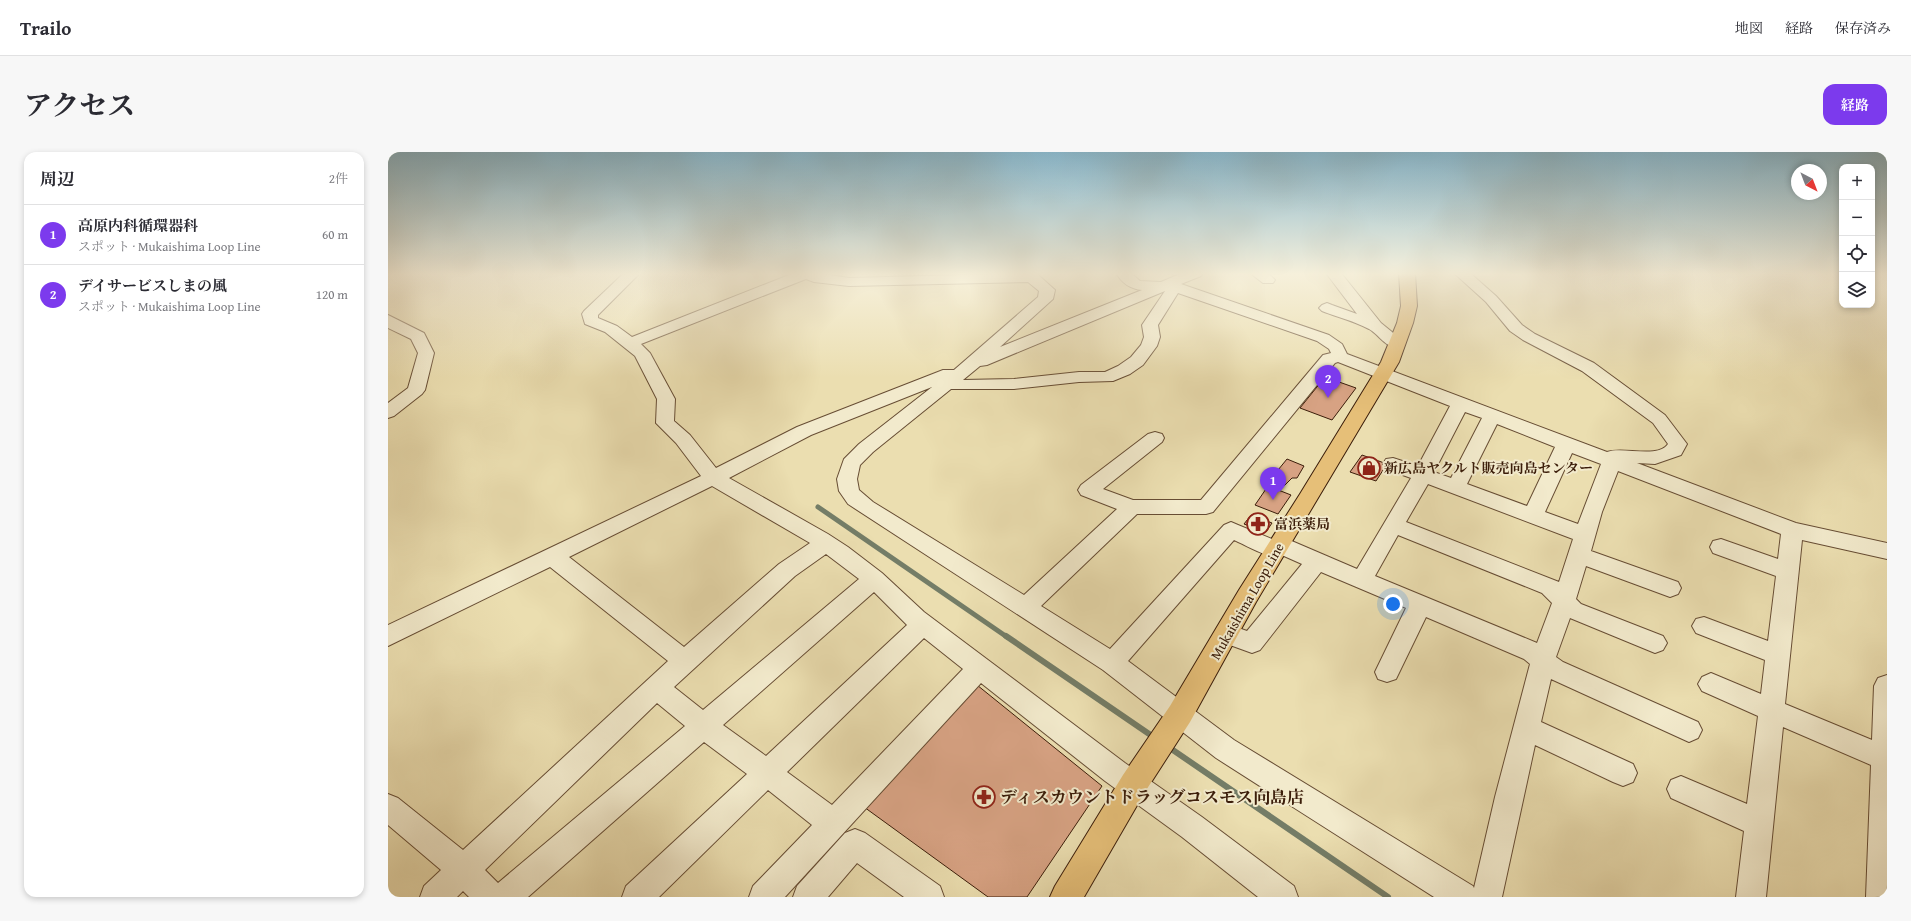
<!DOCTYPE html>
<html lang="ja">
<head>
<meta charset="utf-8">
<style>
  body { margin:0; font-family:"Gentium Book Plus","Noto Serif JP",serif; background:#f7f7f7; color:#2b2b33 }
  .controls { position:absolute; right:12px; top:12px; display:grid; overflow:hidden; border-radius:8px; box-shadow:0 2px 6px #0003 }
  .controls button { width:36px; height:36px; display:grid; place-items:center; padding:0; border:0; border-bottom:1px solid #e1e1e2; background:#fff; color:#2b2b33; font:20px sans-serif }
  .compass { position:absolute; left:1403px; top:12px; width:36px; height:36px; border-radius:50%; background:#fff; box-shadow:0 2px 6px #0003; rotate:138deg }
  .you { position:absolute; left:1005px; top:452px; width:14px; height:14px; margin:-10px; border:3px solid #fff; border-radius:50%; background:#1a73e8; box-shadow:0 0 0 6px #1a73e833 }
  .badge { display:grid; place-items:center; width:26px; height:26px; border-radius:50%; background:#7c3aed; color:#fff; font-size:13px; font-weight:700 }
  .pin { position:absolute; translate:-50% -33px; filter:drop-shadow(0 1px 2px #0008) }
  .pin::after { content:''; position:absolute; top:21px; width:14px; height:12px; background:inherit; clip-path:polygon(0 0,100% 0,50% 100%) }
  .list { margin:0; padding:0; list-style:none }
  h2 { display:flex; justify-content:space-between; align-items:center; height:52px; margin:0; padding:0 16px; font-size:17px }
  h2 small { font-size:13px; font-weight:400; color:#7c7c81 }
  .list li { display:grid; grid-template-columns:26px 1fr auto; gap:12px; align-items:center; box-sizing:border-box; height:60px; padding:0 16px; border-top:1px solid #e1e1e2 }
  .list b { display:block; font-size:15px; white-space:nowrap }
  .list p { margin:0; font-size:13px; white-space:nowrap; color:#7c7c81 }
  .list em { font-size:13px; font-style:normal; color:#7c7c81 }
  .icon { flex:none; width:22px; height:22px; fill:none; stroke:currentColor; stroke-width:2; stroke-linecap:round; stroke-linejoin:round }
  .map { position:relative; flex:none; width:1499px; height:745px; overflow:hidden; border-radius:12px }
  header { display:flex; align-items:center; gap:24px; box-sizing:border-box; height:56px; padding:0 20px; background:#fff; border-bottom:1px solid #e1e1e2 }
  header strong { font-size:19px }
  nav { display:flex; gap:22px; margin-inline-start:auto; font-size:14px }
  .intro { display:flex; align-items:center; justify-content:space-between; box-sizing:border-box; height:96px; padding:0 24px }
  h1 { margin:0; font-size:28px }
  .button { padding:10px 18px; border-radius:12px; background:#7c3aed; color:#fff; font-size:14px; font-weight:700 }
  main { display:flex; gap:24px; padding:0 24px }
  aside { flex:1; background:#fff; border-radius:12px; box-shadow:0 2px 6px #0003 }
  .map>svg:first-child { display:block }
</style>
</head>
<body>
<header>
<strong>Trailo</strong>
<nav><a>地図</a><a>経路</a><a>保存済み</a></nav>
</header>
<div class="intro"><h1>アクセス</h1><a class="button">経路</a></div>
<main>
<aside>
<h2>周辺<small>2件</small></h2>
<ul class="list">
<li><span class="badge">1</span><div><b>高原内科循環器科</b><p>スポット · Mukaishima Loop Line</p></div><em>60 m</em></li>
<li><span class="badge">2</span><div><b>デイサービスしまの風</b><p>スポット · Mukaishima Loop Line</p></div><em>120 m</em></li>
</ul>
</aside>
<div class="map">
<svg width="1499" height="745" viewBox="0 0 1499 745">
  <rect width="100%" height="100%" fill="#ebdeb0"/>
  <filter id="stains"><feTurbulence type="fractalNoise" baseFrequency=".005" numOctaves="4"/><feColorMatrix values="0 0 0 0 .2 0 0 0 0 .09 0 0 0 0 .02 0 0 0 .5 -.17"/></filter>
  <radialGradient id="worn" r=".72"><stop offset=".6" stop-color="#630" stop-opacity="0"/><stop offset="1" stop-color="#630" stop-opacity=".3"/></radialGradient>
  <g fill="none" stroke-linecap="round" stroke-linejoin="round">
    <path stroke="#747d67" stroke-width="5" d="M430,355L619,485"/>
    <g stroke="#747d67" stroke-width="6">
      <path d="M618,484L767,586"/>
      <path d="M779,594L1000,745"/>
    </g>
  </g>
  <g fill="#d7a283" stroke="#3b1d0a">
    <path d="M937,225L968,236L944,268L912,256Z"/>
    <path d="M974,303L999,312L988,329L962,320Z"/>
    <path d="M899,307L916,314L909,326H904L896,334L881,329Z"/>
    <path d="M880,334L903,343L890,362L867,353Z"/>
    <path d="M863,363L884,371L878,380L856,372Z"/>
    <path d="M589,533L714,634L639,745H600L476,655Z"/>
  </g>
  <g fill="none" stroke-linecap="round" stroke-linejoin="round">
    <g stroke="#674d34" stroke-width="2">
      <g id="minor">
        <path d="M236,121H252L210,163V166L229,174L244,185L406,121H429L461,126L648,121L667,138L665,147L612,195L754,138C742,137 734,131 728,121H743L752,129L773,130L794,121H815L813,124L793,132L941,183L954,192L959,202L1219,300C1234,294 1270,307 1280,292L1265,271L1194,219L1135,188L1122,179L1098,150L1066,121H1082L1108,144L1134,173L1147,182L1206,211L1277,263L1299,292L1293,303L1267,312L1249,311L1408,371L1499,391V407L1414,388L1397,552L1484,588L1486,534L1490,526L1499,523V745H1478L1483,613L1395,575L1378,745H1348L1356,679L1283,646L1279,637L1283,628L1293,624L1359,652L1370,564L1314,539L1310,532L1314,525L1323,521L1373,542L1377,508L1308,481L1304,474L1308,467L1316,465L1380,489L1388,424L1325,401L1322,395L1325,389L1333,387L1390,407L1393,382L1230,319L1214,360L1203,399L1290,430L1293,436L1290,442L1282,445L1198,414L1188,447L1193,452L1275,484L1279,491L1275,498L1267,501L1182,466L1168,505L1175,510L1310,570L1314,578L1310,586L1301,590L1163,527L1153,570L1245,612L1249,621L1245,630L1235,634L1225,630L1147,593L1114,745H1046L828,606L715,518L460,352L451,339L449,327L456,307L471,292L544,235L423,283L341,326L440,382L460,395L494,421L536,460L737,611L814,665L906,734L910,745H870L794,685L717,629L593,531L397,745H361L365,734L424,673L380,638L271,745H234L238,734L359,622L316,590L140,745H81L75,739L69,745H32L36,734L53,718L0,673V642L10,646L75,698L280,509L162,415L0,494V473L313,324L288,291L268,271L269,247L247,204L217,180L197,172L194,162L196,159ZM418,127L426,130L461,134L640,130L651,139L650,145L566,218H555L409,275L328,316L302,283L286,269L287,247L262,201L253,192ZM777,139L754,173L756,185L753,193L743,205L730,214L717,220H691L626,227L575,228L592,214L599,213ZM790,141L929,189L941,197L943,201L935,203L813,348H745L715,337L774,290L776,286L774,282L767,280L760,282L693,333L690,338L693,343L729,357L636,443L485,350L471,338L469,327L472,313L485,300L563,237H626L691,230L725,229L742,222L755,213L769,194L772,185L770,173ZM950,210L1062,254L1030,314L1005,306L998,307L995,312L998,317L1023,326L969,417L899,387L891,385L884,387L850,373L843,370L836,373L722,497L653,454L749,362H818L825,360L947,211ZM1077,260L1094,266L1063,326L1046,320ZM1109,272L1167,295L1139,354L1079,332ZM1184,301L1213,312L1190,372L1157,360ZM1040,332L1185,387L1171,430L1018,370ZM324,334L422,391L391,412L296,495L181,405ZM1010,383L1154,441L1164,451L1149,491L987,424ZM846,388C860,394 881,408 896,404L914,412L859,479L839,472L831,475L827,482L831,489L864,501L872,498L933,420L1018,456L987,520L990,527L999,530L1008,527L1038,465L1136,507L1142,512L1107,645L1086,736L1085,734L846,588L740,509ZM438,402L471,427L315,558L286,535L407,424ZM486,440L519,473L378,604L335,573ZM536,486L575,517L444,653L399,620ZM269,551L297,574L110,731L97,718Z"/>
        <path d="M862,121H880L887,128L885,131H875Z"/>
        <path d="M938,121H953L993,171L1015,189L1017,192L1015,195C999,199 993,184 981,177C966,169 949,165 934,159L931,156L934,153L939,151L944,153L969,162Z"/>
        <path d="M0,163L36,181L46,201L37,238L34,242L6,264L0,266V251L20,236L30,201L23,187L0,176Z"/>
        <path d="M467,677L477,681L552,734L556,745H516L469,711L440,745H405L409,734L457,681Z"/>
      </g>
    </g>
    <g stroke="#3b1d0a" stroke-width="2">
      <path id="major" d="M1011,121H1027L1029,154L1025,171L1011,210L868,450L802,570L755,643L696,745H662L667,734L735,623L782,554L851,438L912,342L993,210L1009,171L1013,154Z"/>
    </g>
    <use href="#minor" fill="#f2eacc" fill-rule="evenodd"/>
    <use href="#major" fill="#e6bf78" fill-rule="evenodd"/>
  </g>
  <linearGradient id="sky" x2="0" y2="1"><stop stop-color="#89b8cd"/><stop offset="0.54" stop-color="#f6f0db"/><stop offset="1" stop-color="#f6f0db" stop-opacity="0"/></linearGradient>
  <rect width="1499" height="226" fill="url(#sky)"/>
  <defs>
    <g id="shop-ring" transform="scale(1.15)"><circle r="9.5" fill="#f2eacc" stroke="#8f2418" stroke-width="1.5"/><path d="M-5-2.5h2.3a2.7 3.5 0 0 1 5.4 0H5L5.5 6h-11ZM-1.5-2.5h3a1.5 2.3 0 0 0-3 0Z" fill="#8f2418"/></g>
    <g id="pharmacy-ring" transform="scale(1.15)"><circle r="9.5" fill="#f2eacc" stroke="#8f2418" stroke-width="1.5"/><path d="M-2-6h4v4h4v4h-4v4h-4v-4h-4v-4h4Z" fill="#8f2418"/></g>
  </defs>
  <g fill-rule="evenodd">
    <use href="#shop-ring" x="981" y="316"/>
    <use href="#pharmacy-ring" x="870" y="372"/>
    <use href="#pharmacy-ring" x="596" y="645"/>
  </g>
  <g text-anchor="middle" stroke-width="4" stroke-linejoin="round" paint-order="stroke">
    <g font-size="14" font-weight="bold" fill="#3b1d0a" stroke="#f2eacc" text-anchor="start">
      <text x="996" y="321">新広島ヤクルト販売向島センター</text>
      <text x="886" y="377">富浜薬局</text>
    </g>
    <g font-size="14" fill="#3b1d0a" stroke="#f2eacc">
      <text transform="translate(859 449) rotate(-60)" y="5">Mukaishima Loop Line</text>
    </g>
    <g font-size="17" font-weight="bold" fill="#3b1d0a" stroke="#f2eacc" text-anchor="start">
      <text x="612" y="651">ディスカウントドラッグコスモス向島店</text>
    </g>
  </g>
  <rect width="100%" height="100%" filter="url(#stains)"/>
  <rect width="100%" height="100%" fill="url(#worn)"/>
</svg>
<div class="controls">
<button>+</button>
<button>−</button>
<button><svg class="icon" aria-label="locate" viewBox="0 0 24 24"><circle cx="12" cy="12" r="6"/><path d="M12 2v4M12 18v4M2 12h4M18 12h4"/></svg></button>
<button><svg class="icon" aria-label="layers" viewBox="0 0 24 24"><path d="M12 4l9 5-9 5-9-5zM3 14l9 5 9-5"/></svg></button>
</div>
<svg class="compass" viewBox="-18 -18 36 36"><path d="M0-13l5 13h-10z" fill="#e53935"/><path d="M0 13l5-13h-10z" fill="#7c7c81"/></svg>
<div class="you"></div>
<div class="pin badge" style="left:885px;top:348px">1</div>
<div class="pin badge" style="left:940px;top:246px">2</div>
</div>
</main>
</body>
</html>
